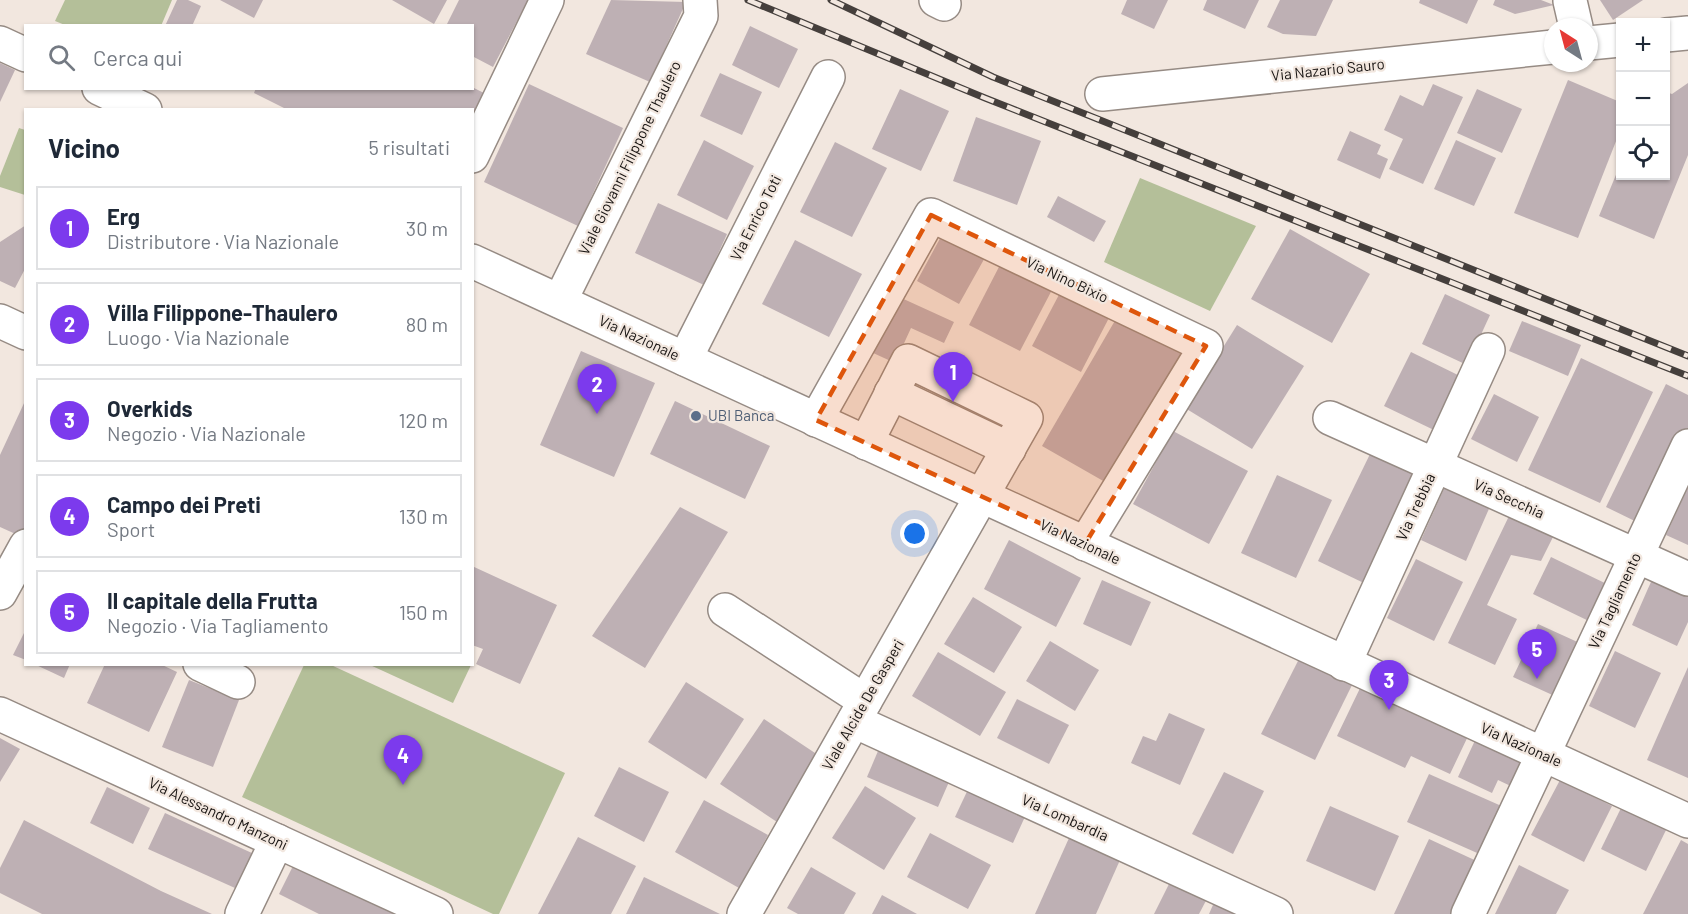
<!DOCTYPE html>
<html lang="it">
<head>
<meta charset="utf-8">
<style>
  body { margin:0; font-family:Barlow,sans-serif; background:#f2f2f3; color:#1f2937 }
  .controls { position:absolute; right:18px; top:18px; display:grid; overflow:hidden; border-radius:0px; box-shadow:0 2px 4px #0004 }
  .controls button { width:54px; height:54px; display:grid; place-items:center; padding:0; border:0; border-bottom:2px solid #e0e1e3; background:#fff; color:#1f2937; font:30px sans-serif }
  .compass { position:absolute; left:1544px; top:18px; width:54px; height:54px; border-radius:50%; background:#fff; box-shadow:0 2px 4px #0004; rotate:324deg }
  .you { position:absolute; left:915px; top:534px; width:21px; height:21px; margin:-15px; border:4px solid #fff; border-radius:50%; background:#1a73e8; box-shadow:0 0 0 9px #1a73e833 }
  .badge { display:grid; place-items:center; width:39px; height:39px; border-radius:50%; background:#7c3aed; color:#fff; font-size:20px; font-weight:700 }
  .pin { position:absolute; translate:-50% -50px; filter:drop-shadow(0 2px 3px #0008) }
  .pin::after { content:''; position:absolute; top:32px; width:21px; height:18px; background:inherit; clip-path:polygon(0 0,100% 0,50% 100%) }
  .list { margin:0; padding:0; list-style:none }
  h2 { display:flex; justify-content:space-between; align-items:center; height:78px; margin:0; padding:0 24px; font-size:26px }
  h2 small { font-size:20px; font-weight:400; color:#747a83 }
  .list li { display:grid; grid-template-columns:39px 1fr auto; gap:18px; align-items:center; box-sizing:border-box; height:84px; margin:0 12px 12px; padding:0 12px; border:2px solid #e0e1e3; border-radius:0px }
  .list b { display:block; font-size:22px; white-space:nowrap }
  .list p { margin:0; font-size:20px; white-space:nowrap; color:#747a83 }
  .list em { font-size:20px; font-style:normal; color:#747a83 }
  .icon { flex:none; width:33px; height:33px; fill:none; stroke:currentColor; stroke-width:2; stroke-linecap:round; stroke-linejoin:round }
  .map { position:relative; flex:none; width:1688px; height:914px; overflow:hidden }
  .search { position:absolute; background:#fff; box-shadow:0 2px 4px #0004; left:24px; top:24px; width:450px; height:66px; display:flex; align-items:center; gap:15px; box-sizing:border-box; padding:0 21px; border-radius:0px; color:#747a83; font-size:22px }
  .panel { position:absolute; background:#fff; box-shadow:0 2px 4px #0004; left:24px; top:108px; width:450px; height:558px; border-radius:0px }
  .map>svg:first-child { display:block }
</style>
</head>
<body>
<div class="map">
<svg width="1688" height="914" viewBox="0 0 1688 914">
  <rect width="100%" height="100%" fill="#f2e7df"/>
  <g fill="#b4bf99">
    <path d="M65,0H172L161,26L65,25L55,21Z"/>
    <path d="M19,128L25,130V195L0,187V176Z"/>
    <path d="M1140,178L1256,226L1210,311L1104,262Z"/>
    <path d="M304,665H331L565,773L499,914H493L242,797Z"/>
    <path d="M370,665H471L453,703Z"/>
  </g>
  <g fill="#beb0b4">
    <path d="M177,0H188L201,6L192,26H165Z"/>
    <path d="M220,0H263L254,18Z"/>
    <path d="M392,0H447L434,24Z"/>
    <path d="M459,0H528L493,67L472,56V26H446Z"/>
    <path d="M611,0L686,2L650,82L586,54Z"/>
    <path d="M1127,0H1168L1154,29L1121,14Z"/>
    <path d="M1207,0H1259L1245,29L1203,10Z"/>
    <path d="M1280,0H1333L1316,36L1283,34L1267,27Z"/>
    <path d="M1420,0H1478L1467,24L1419,3Z"/>
    <path d="M1495,0H1541L1554,5L1515,14L1493,5Z"/>
    <path d="M1600,0H1643L1613,20Z"/>
    <path d="M750,26L798,49L779,88L732,65Z"/>
    <path d="M0,63L15,70L0,102Z"/>
    <path d="M720,73L762,92L742,135L700,116Z"/>
    <path d="M1568,80L1620,102V131L1578,238L1514,213Z"/>
    <path d="M1688,83V155L1654,239L1599,216L1620,165V176H1666V92L1672,94Z"/>
    <path d="M529,84L623,128L578,226L484,182Z"/>
    <path d="M1433,84L1463,97L1423,184L1389,169L1403,139L1384,130L1400,95L1423,106Z"/>
    <path d="M472,87L484,93L472,117V110H288L254,93L256,88Z"/>
    <path d="M900,89L949,111L921,171L872,149Z"/>
    <path d="M1477,89L1522,109L1502,153L1457,133Z"/>
    <path d="M976,117L1041,141L1017,205L953,181Z"/>
    <path d="M1350,131L1381,145L1377,154L1388,159L1380,179L1337,160Z"/>
    <path d="M704,140L754,166L727,220L677,195Z"/>
    <path d="M1456,140L1496,158L1474,206L1434,189Z"/>
    <path d="M835,142L887,168L852,237L800,212Z"/>
    <path d="M1058,196L1106,221L1094,242L1047,217Z"/>
    <path d="M658,203L727,234L704,285L635,253Z"/>
    <path d="M26,225V267L15,288L0,281V242Z"/>
    <path d="M1290,229L1370,274L1332,343L1251,299Z"/>
    <path d="M944,231L987,254L959,304L917,281Z"/>
    <path d="M795,240L862,274L829,337L762,304Z"/>
    <path d="M1002,261L1053,288L1020,351L969,325Z"/>
    <path d="M1062,289L1111,314L1081,372L1032,346Z"/>
    <path d="M1445,294L1490,315L1467,365L1422,344Z"/>
    <path d="M897,296L954,322L944,343L911,328L895,363L871,352Z"/>
    <path d="M1120,312L1190,352L1112,486L1042,446Z"/>
    <path d="M1522,321L1581,345L1568,376L1509,351Z"/>
    <path d="M1237,325L1304,366L1252,449L1185,408Z"/>
    <path d="M581,351L655,383L614,477L540,445Z"/>
    <path d="M1411,352L1462,377L1436,431L1384,406Z"/>
    <path d="M1581,358L1653,392L1600,503L1528,470Z"/>
    <path d="M1666,384L1688,395V428L1641,524L1606,507Z"/>
    <path d="M1494,394L1539,417L1517,462L1471,439Z"/>
    <path d="M25,401L26,525L20,536L0,527V455Z"/>
    <path d="M675,401L770,446L745,499L650,454Z"/>
    <path d="M1173,431L1248,471L1209,544L1133,504Z"/>
    <path d="M1371,452L1421,476L1368,585L1318,561Z"/>
    <path d="M1277,475L1332,500L1296,578L1241,553Z"/>
    <path d="M1447,482L1492,502L1466,561L1421,540Z"/>
    <path d="M1688,487V545L1666,535Z"/>
    <path d="M680,507L728,532L645,668L592,636Z"/>
    <path d="M1509,516L1553,537L1541,561L1511,555L1487,605L1517,619L1495,665L1448,643Z"/>
    <path d="M1009,540L1081,578L1056,627L984,589Z"/>
    <path d="M1551,557L1613,587L1595,624L1533,594Z"/>
    <path d="M1416,559L1463,582L1434,641L1387,618Z"/>
    <path d="M472,566L557,605L520,684L476,664L483,649L472,645Z"/>
    <path d="M1654,575L1688,591V622L1677,646L1632,625Z"/>
    <path d="M1102,580L1151,602L1131,646L1083,624Z"/>
    <path d="M973,597L1022,627L994,673L944,644Z"/>
    <path d="M1538,624L1584,645L1559,698L1513,677Z"/>
    <path d="M26,629V660L13,655Z"/>
    <path d="M1050,641L1099,670L1075,711L1026,681Z"/>
    <path d="M1615,651L1661,673L1635,728L1589,706Z"/>
    <path d="M938,652L1006,692L980,736L912,696Z"/>
    <path d="M1302,653L1355,679L1315,760L1261,734Z"/>
    <path d="M34,664H70L64,678Z"/>
    <path d="M105,664H160L177,672L149,732L87,703Z"/>
    <path d="M1688,667V778L1647,760Z"/>
    <path d="M189,680L239,700L213,767L162,747Z"/>
    <path d="M686,682L744,719L706,779L648,742Z"/>
    <path d="M1363,682L1470,732L1450,774L1411,756L1405,768L1337,736Z"/>
    <path d="M1017,699L1069,725L1049,764L997,738Z"/>
    <path d="M1169,713L1205,729L1180,785L1131,763L1143,736L1156,741Z"/>
    <path d="M764,719L821,757L777,822L720,784Z"/>
    <path d="M1478,734L1533,760L1519,790L1498,780L1492,793L1458,777Z"/>
    <path d="M0,738L20,749L0,782Z"/>
    <path d="M881,744L952,775L938,807L867,777Z"/>
    <path d="M619,767L669,792L644,842L594,816Z"/>
    <path d="M1224,772L1264,791L1233,854L1192,834Z"/>
    <path d="M1429,774L1506,808L1484,856L1407,822Z"/>
    <path d="M1560,780L1612,806L1584,862L1531,835Z"/>
    <path d="M971,783L1028,810L1013,843L955,817Z"/>
    <path d="M865,786L916,818L884,870L832,838Z"/>
    <path d="M107,787L150,808L133,844L90,823Z"/>
    <path d="M704,800L768,835L739,888L675,852Z"/>
    <path d="M1330,806L1399,836L1375,891L1306,861Z"/>
    <path d="M1622,806L1667,828L1646,871L1601,849Z"/>
    <path d="M165,813L254,854L235,888L148,849Z"/>
    <path d="M24,820L161,891L212,914H42L0,893V868Z"/>
    <path d="M930,833L991,865L968,909L907,877Z"/>
    <path d="M578,837L636,866L611,914H538Z"/>
    <path d="M1069,838L1120,860L1096,914H1035Z"/>
    <path d="M1429,839L1481,863L1457,914H1394Z"/>
    <path d="M1681,840L1688,844V914H1643Z"/>
    <path d="M294,864L396,914H319L279,894Z"/>
    <path d="M1519,865L1569,890L1556,914H1495Z"/>
    <path d="M811,867L856,893L844,914H798L787,908Z"/>
    <path d="M1174,874L1210,893L1199,914H1154Z"/>
    <path d="M644,877L720,914H626Z"/>
    <path d="M882,895L917,914H872Z"/>
    <path d="M1216,898L1248,914H1209Z"/>
  </g>
  <g fill="none" stroke-linecap="round" stroke-linejoin="round">
    <g stroke="#968b84" stroke-width="36">
      <g id="minor">
        <path d="M936,0L944,4"/>
        <path d="M1570,1L1576,27"/>
        <path d="M1666,35L1688,33"/>
        <path d="M1589,43L1620,40"/>
        <path d="M1102,94L1553,47"/>
        <path d="M472,156L547,0"/>
        <path d="M560,301L701,16L700,0"/>
        <path d="M0,321L26,333"/>
        <path d="M685,359L828,77"/>
        <path d="M891,393L1009,449"/>
        <path d="M1330,418L1688,579"/>
        <path d="M816,420L931,215L1206,346L1085,544"/>
        <path d="M0,593L26,546"/>
        <path d="M725,610L865,701"/>
        <path d="M200,664L238,682"/>
        <path d="M1344,664L1488,350"/>
        <path d="M0,714L436,914"/>
        <path d="M854,721L1276,914"/>
        <path d="M242,914L277,841"/>
        <path d="M744,914L1026,418L908,361L866,443"/>
        <path d="M1468,914L1688,446"/>
      </g>
    </g>
    <g stroke="#968b84" stroke-width="36">
      <g id="major">
        <path d="M0,43L26,55"/>
        <path d="M99,88L145,110"/>
        <path d="M472,261L1688,821"/>
      </g>
    </g>
    <use href="#minor" stroke="#fff" stroke-width="33"/>
    <use href="#major" stroke="#fff" stroke-width="33"/>
    <g stroke="#453f3c" stroke-width="7">
      <g id="rail">
        <path d="M748,0L985,98L1688,376"/>
        <path d="M831,0L993,77L1688,356"/>
      </g>
    </g>
    <use href="#rail" stroke="#f2e7df" stroke-width="4.5" stroke-dasharray="14" stroke-linecap="butt"/>
  </g>
  <path fill="#de560c" fill-opacity="0.2" stroke="#de560c" stroke-width="4.5" stroke-dasharray="12 8" stroke-linejoin="round" d="M931,215L1206,346L1085,544L816,420Z"/>
  <circle fill="#5c6f8a" stroke="#f2e7df" stroke-width="2" cx="696" cy="416" r="6"/>
  <g text-anchor="middle" stroke-width="4.5" stroke-linejoin="round" paint-order="stroke">
    <g font-size="15" fill="#171311" stroke="#f2e7df">
      <text transform="translate(1328 70) rotate(-6)" y="5">Via Nazario Sauro</text>
      <text transform="translate(630 158) rotate(-64)" y="5">Viale Giovanni Filippone Thaulero</text>
      <text transform="translate(756 218) rotate(-63)" y="5">Via Enrico Toti</text>
      <text transform="translate(1067 280) rotate(25)" y="5">Via Nino Bixio</text>
      <text transform="translate(639 338) rotate(25)" y="5">Via Nazionale</text>
      <text transform="translate(1509 499) rotate(24)" y="5">Via Secchia</text>
      <text transform="translate(1416 507) rotate(-65)" y="5">Via Trebbia</text>
      <text transform="translate(1080 542) rotate(25)" y="5">Via Nazionale</text>
      <text transform="translate(1615 601) rotate(-65)" y="5">Via Tagliamento</text>
      <text transform="translate(863 705) rotate(-60)" y="5">Viale Alcide De Gasperi</text>
      <text transform="translate(1521 745) rotate(24)" y="5">Via Nazionale</text>
      <text transform="translate(218 814) rotate(25)" y="5">Via Alessandro Manzoni</text>
      <text transform="translate(1065 818) rotate(24)" y="5">Via Lombardia</text>
    </g>
    <g font-size="15" fill="#4e5e75" stroke="#f2e7df" text-anchor="start">
      <text x="708" y="421">UBI Banca</text>
    </g>
  </g>
</svg>
<div class="controls">
<button>+</button>
<button>−</button>
<button><svg class="icon" aria-label="locate" viewBox="0 0 24 24"><circle cx="12" cy="12" r="6"/><path d="M12 2v4M12 18v4M2 12h4M18 12h4"/></svg></button>
</div>
<svg class="compass" viewBox="-18 -18 36 36"><path d="M0-13l5 13h-10z" fill="#e53935"/><path d="M0 13l5-13h-10z" fill="#747a83"/></svg>
<div class="you"></div>
<div class="pin badge" style="left:953px;top:402px">1</div>
<div class="pin badge" style="left:597px;top:414px">2</div>
<div class="pin badge" style="left:1389px;top:710px">3</div>
<div class="pin badge" style="left:403px;top:785px">4</div>
<div class="pin badge" style="left:1537px;top:679px">5</div>
<div class="search"><svg class="icon" aria-label="search" viewBox="0 0 24 24"><circle cx="10" cy="10" r="6"/><path d="M15 15l6 6"/></svg>Cerca qui</div>
<section class="panel">
<h2>Vicino<small>5 risultati</small></h2>
<ul class="list">
<li><span class="badge">1</span><div><b>Erg</b><p>Distributore · Via Nazionale</p></div><em>30 m</em></li>
<li><span class="badge">2</span><div><b>Villa Filippone-Thaulero</b><p>Luogo · Via Nazionale</p></div><em>80 m</em></li>
<li><span class="badge">3</span><div><b>Overkids</b><p>Negozio · Via Nazionale</p></div><em>120 m</em></li>
<li><span class="badge">4</span><div><b>Campo dei Preti</b><p>Sport</p></div><em>130 m</em></li>
<li><span class="badge">5</span><div><b>Il capitale della Frutta</b><p>Negozio · Via Tagliamento</p></div><em>150 m</em></li>
</ul>
</section>
</div>
</body>
</html>
